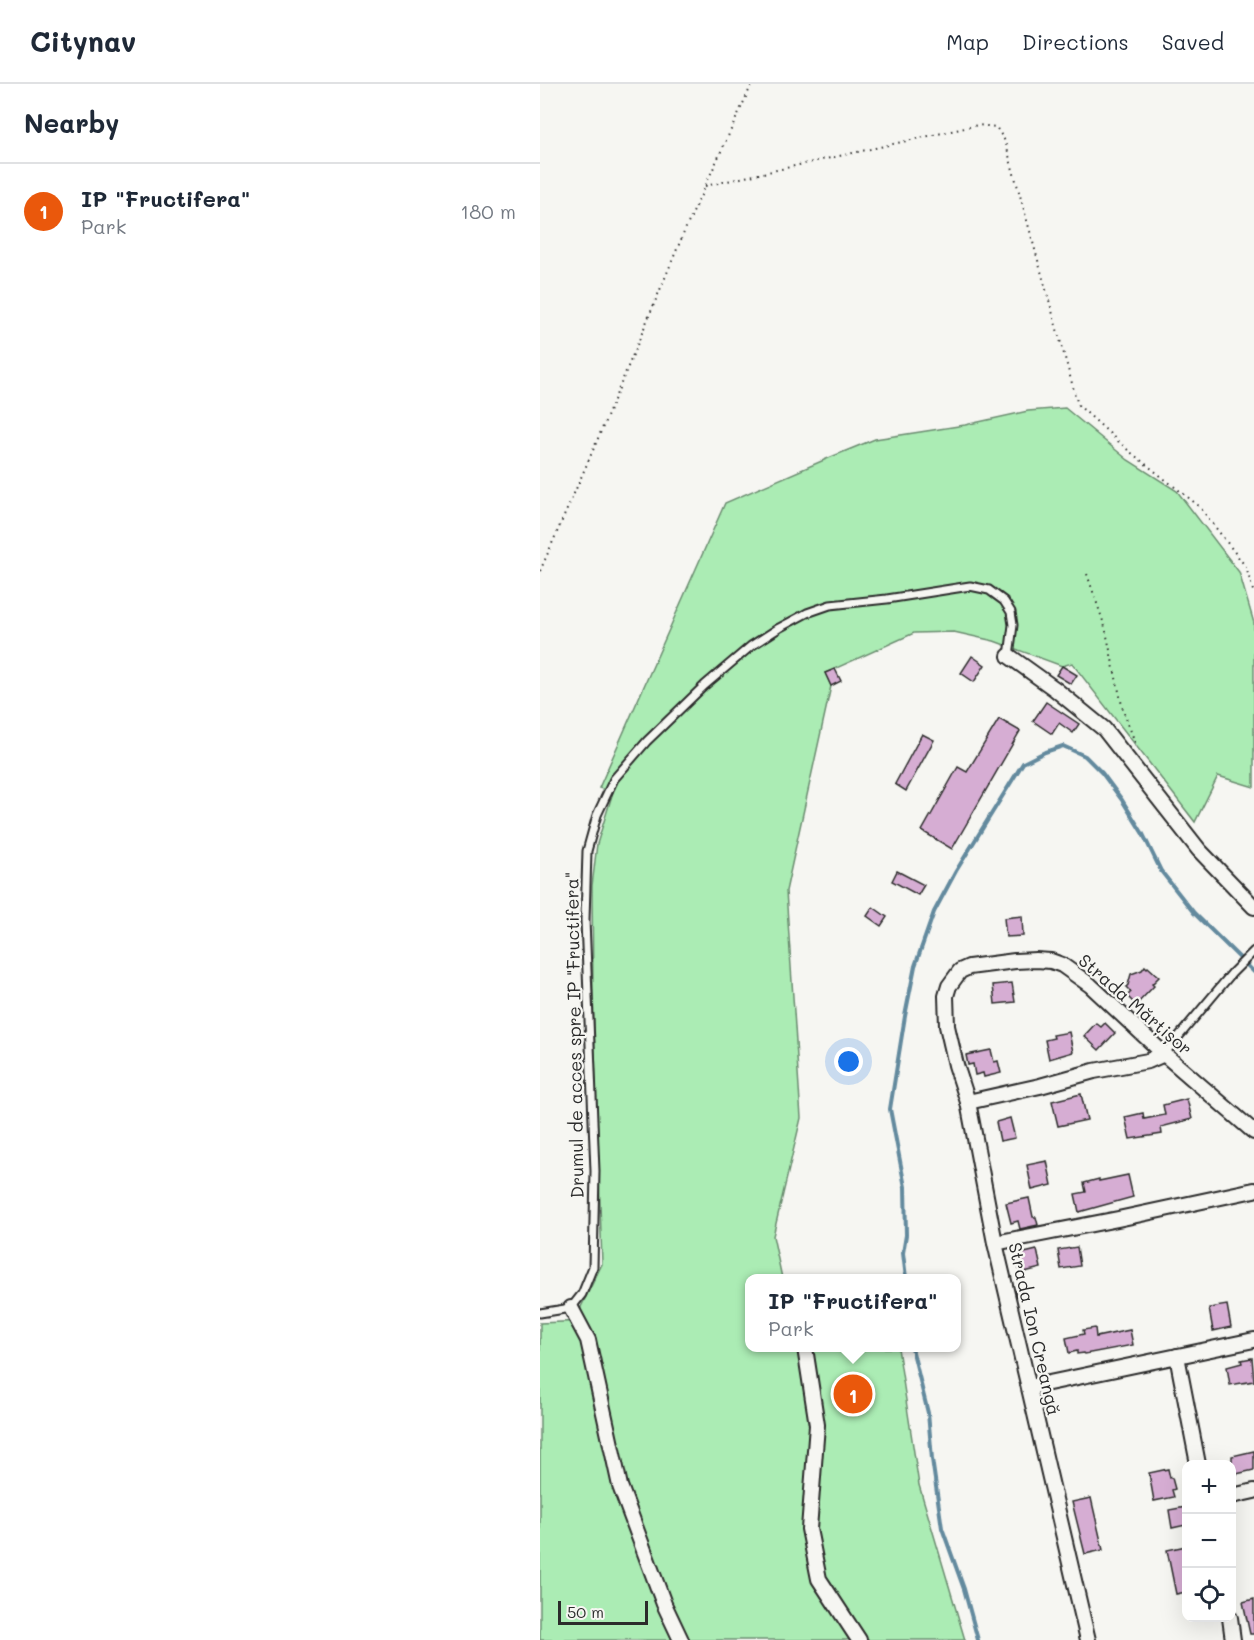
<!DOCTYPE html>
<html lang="en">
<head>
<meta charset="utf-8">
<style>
  body { margin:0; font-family:Mali,sans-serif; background:#f2f2f3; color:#1f2937 }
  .controls { position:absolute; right:18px; bottom:18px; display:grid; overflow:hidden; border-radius:12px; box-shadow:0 6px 24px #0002 }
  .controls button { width:54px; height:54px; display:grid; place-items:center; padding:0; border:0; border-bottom:2px solid #e0e1e3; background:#fff; color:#1f2937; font:30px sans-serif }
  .scale { position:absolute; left:18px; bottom:15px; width:90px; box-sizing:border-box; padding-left:6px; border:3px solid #2b2b2b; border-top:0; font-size:16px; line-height:21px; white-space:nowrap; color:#2b2b2b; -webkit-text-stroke:4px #f6f6f2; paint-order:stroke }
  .you { position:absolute; left:309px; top:978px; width:21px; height:21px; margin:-15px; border:4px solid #fff; border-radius:50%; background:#1a73e8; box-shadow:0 0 0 9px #1a73e833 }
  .badge { display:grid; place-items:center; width:39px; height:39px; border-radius:50%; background:#ea580c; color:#fff; font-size:20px; font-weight:700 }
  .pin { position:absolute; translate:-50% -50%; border:3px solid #fff; box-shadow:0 2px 6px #0006 }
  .popup { position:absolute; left:205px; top:1190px; width:216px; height:78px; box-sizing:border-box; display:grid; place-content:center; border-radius:12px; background:#fff; filter:drop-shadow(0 2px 4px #0005); font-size:20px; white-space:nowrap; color:#747a83 }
  .popup b { font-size:22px; color:#1f2937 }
  .popup::after { content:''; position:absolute; left:50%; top:100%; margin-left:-12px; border:12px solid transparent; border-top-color:#fff }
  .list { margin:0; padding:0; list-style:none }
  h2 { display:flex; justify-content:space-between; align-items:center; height:78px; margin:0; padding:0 24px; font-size:26px }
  h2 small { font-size:20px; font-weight:400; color:#747a83 }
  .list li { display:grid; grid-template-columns:39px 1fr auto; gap:18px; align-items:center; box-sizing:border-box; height:96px; padding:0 24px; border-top:2px solid #e0e1e3 }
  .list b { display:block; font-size:22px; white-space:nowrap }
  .list p { margin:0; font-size:20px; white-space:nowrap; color:#747a83 }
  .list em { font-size:20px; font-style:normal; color:#747a83 }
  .icon { flex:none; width:33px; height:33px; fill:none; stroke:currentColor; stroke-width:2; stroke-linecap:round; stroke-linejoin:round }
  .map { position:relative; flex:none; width:714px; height:1556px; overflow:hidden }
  header { display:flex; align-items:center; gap:36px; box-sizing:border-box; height:84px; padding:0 30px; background:#fff; border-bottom:2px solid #e0e1e3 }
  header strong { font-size:28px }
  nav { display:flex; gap:33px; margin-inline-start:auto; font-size:21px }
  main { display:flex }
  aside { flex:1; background:#fff }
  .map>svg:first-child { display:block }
</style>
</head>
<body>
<header>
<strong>Citynav</strong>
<nav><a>Map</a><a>Directions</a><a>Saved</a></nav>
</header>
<main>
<aside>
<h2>Nearby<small></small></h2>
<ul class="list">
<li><span class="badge">1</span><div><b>IP &quot;Fructifera&quot;</b><p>Park</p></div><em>180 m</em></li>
</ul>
</aside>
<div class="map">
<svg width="714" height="1556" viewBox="0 0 714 1556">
  <rect width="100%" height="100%" fill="#f6f6f2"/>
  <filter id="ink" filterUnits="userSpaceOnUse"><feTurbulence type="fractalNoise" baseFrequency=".0167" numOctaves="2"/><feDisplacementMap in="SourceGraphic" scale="12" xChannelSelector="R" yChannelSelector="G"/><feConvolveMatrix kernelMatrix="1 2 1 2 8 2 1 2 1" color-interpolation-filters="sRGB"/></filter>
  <g filter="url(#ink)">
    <path fill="#abecb4" stroke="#6b8c70" stroke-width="1.5" d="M525,324L588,376L637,407L699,488L714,539V703L678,692L655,738L532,579L522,582L454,557L414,548L374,549L285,589L291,602L246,807L261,1034L233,1152L242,1194H210V1264H358L379,1401L425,1556H0V1239L44,1237L39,1230L41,1223L62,1180L53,908L52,802L57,760L73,708L59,704L185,419L291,373L335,355L425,341L488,327Z"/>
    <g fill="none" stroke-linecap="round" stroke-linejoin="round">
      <g stroke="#648a9e" stroke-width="4">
        <path d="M366,1194L363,1169L366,1151L365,1103L350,1025L365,932L375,882L394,828L416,787L483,679L505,668L523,662L545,672L562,689L582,716L603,750L621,787L654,829L714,888"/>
        <path d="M372,1264L388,1329L392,1375L402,1444L424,1505L438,1556"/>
      </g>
    </g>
    <g fill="#d6add3" stroke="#2b2b2b" stroke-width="1.5">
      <path d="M432,572L445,581L434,598L421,589Z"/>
      <path d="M522,582L537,591L531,600L516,591Z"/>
      <path d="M295,585L301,597L291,602L285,589Z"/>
      <path d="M506,618L539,640L533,649L519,639L512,650L493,637Z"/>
      <path d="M459,635L480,647L412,765L382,747L418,683L427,688Z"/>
      <path d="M382,650L394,656L366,707L355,700Z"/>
      <path d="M357,787L384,801L378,811L352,797Z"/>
      <path d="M333,823L347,833L341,842L327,832Z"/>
      <path d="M482,832L483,852L466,853L464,834Z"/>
      <path d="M605,882L607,884L608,883L619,893L612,900L614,902L596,921L587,912L591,908L586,903L588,901L591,890L602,886Z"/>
      <path d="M472,899L475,918L455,920L453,901Z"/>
      <path d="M556,939L561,943L565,939L575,949L559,966L544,952Z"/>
      <path d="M529,948L533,968L509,975L505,956L514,954L513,951Z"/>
      <path d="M451,966L454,978L458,977L461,989L444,993L443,989L435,991L433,980L428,981L426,971Z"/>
      <path d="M541,1010L547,1036L518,1042L512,1017Z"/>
      <path d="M647,1015L652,1035L621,1043L622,1050L590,1055L585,1033L603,1029L604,1035L625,1031L623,1021Z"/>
      <path d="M470,1034L475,1054L460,1057L456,1038Z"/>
      <path d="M507,1077L512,1101L492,1106L487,1081Z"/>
      <path d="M588,1091L593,1113L539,1128L535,1110L546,1108L544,1099L559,1095V1097Z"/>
      <path d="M489,1114L493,1133H496L498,1141L480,1145L478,1137L471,1139L466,1119Z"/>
      <path d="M537,1163L540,1182L521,1185L518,1166Z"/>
      <path d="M497,1166L501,1184L480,1189L476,1171Z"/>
      <path d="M687,1221L691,1243L673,1247L669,1224Z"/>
      <path d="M555,1244L556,1253L590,1246L593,1261L545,1270L544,1269L537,1270V1267L529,1269L526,1254L544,1250L543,1246Z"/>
      <path d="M712,1274L714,1297L690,1301L687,1283L702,1279L701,1276Z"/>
      <path d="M714,1367V1386L692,1391V1372Z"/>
      <path d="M628,1385L630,1394H632L635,1405L632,1406L634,1413L614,1417L609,1389Z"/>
      <path d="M551,1414L563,1466L545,1470L532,1418Z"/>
      <path d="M646,1423V1441L632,1444L629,1426Z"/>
      <path d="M646,1462V1508L636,1510L627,1466Z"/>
      <path d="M714,1515V1550H710L703,1518Z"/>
    </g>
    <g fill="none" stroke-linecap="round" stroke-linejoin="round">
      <g stroke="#2b2b2b" stroke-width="11">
        <g id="service">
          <path d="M624,970L692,889L714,867"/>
          <path d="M0,1229L31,1224L42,1210L53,1183L55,1087L45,836L47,767L57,731L74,695L107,657L165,601L211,562L239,544L267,529L290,521L347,515L430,502L449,506L464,517L471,528L473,541L469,572"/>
        </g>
      </g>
      <g stroke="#2b2b2b" stroke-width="18">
        <g id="minor">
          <path d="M469,572L515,605L564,645L659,766L714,823"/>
          <path d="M428,1018L500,1002L554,987L608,977L624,970"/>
          <path d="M455,1159L578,1135L714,1106"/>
          <path d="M31,1224L48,1256L80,1402L124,1520L141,1556"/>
          <path d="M265,1264L277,1341L269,1445L279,1495L319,1556"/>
          <path d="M637,1272L658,1380"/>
          <path d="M490,1303L714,1256"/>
          <path d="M692,1412L714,1407"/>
          <path d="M690,1534L693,1556"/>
          <path d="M548,1556L455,1159L428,1018L416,981L407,942L406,912L409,902L420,887L429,883L475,877L496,876L511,877L522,881L550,901L624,970L714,1048"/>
        </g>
      </g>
      <g stroke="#2b2b2b" stroke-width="2" stroke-dasharray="1.5 4.5" stroke-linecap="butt">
        <path d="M165,102L438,41L456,43L465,57L538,321L589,367L659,422L706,483L714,510"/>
        <path d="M0,487L54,364L145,146L212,0"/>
        <path d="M547,490L565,543L583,626L596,661L595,663"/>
      </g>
      <use href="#service" stroke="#f6f6f2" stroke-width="7"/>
      <use href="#minor" stroke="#f6f6f2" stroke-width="14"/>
    </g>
  </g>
  <g text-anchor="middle" stroke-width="4.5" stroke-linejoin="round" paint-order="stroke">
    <g font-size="18" fill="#2b2b2b" stroke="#f6f6f2">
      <text transform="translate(595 921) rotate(41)" y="6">Strada Mărțișor</text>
      <text transform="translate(35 951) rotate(-91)" y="6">Drumul de acces spre IP "Fructifera"</text>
      <text transform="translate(494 1245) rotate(77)" y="6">Strada Ion Creangă</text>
    </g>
  </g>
</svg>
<div class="controls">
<button>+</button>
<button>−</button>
<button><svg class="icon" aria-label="locate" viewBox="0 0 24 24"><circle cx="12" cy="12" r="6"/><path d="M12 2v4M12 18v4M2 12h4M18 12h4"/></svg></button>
</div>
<div class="scale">50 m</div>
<div class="you"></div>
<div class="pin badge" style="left:313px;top:1310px">1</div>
<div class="popup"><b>IP &quot;Fructifera&quot;</b>Park</div>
</div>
</main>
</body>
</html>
